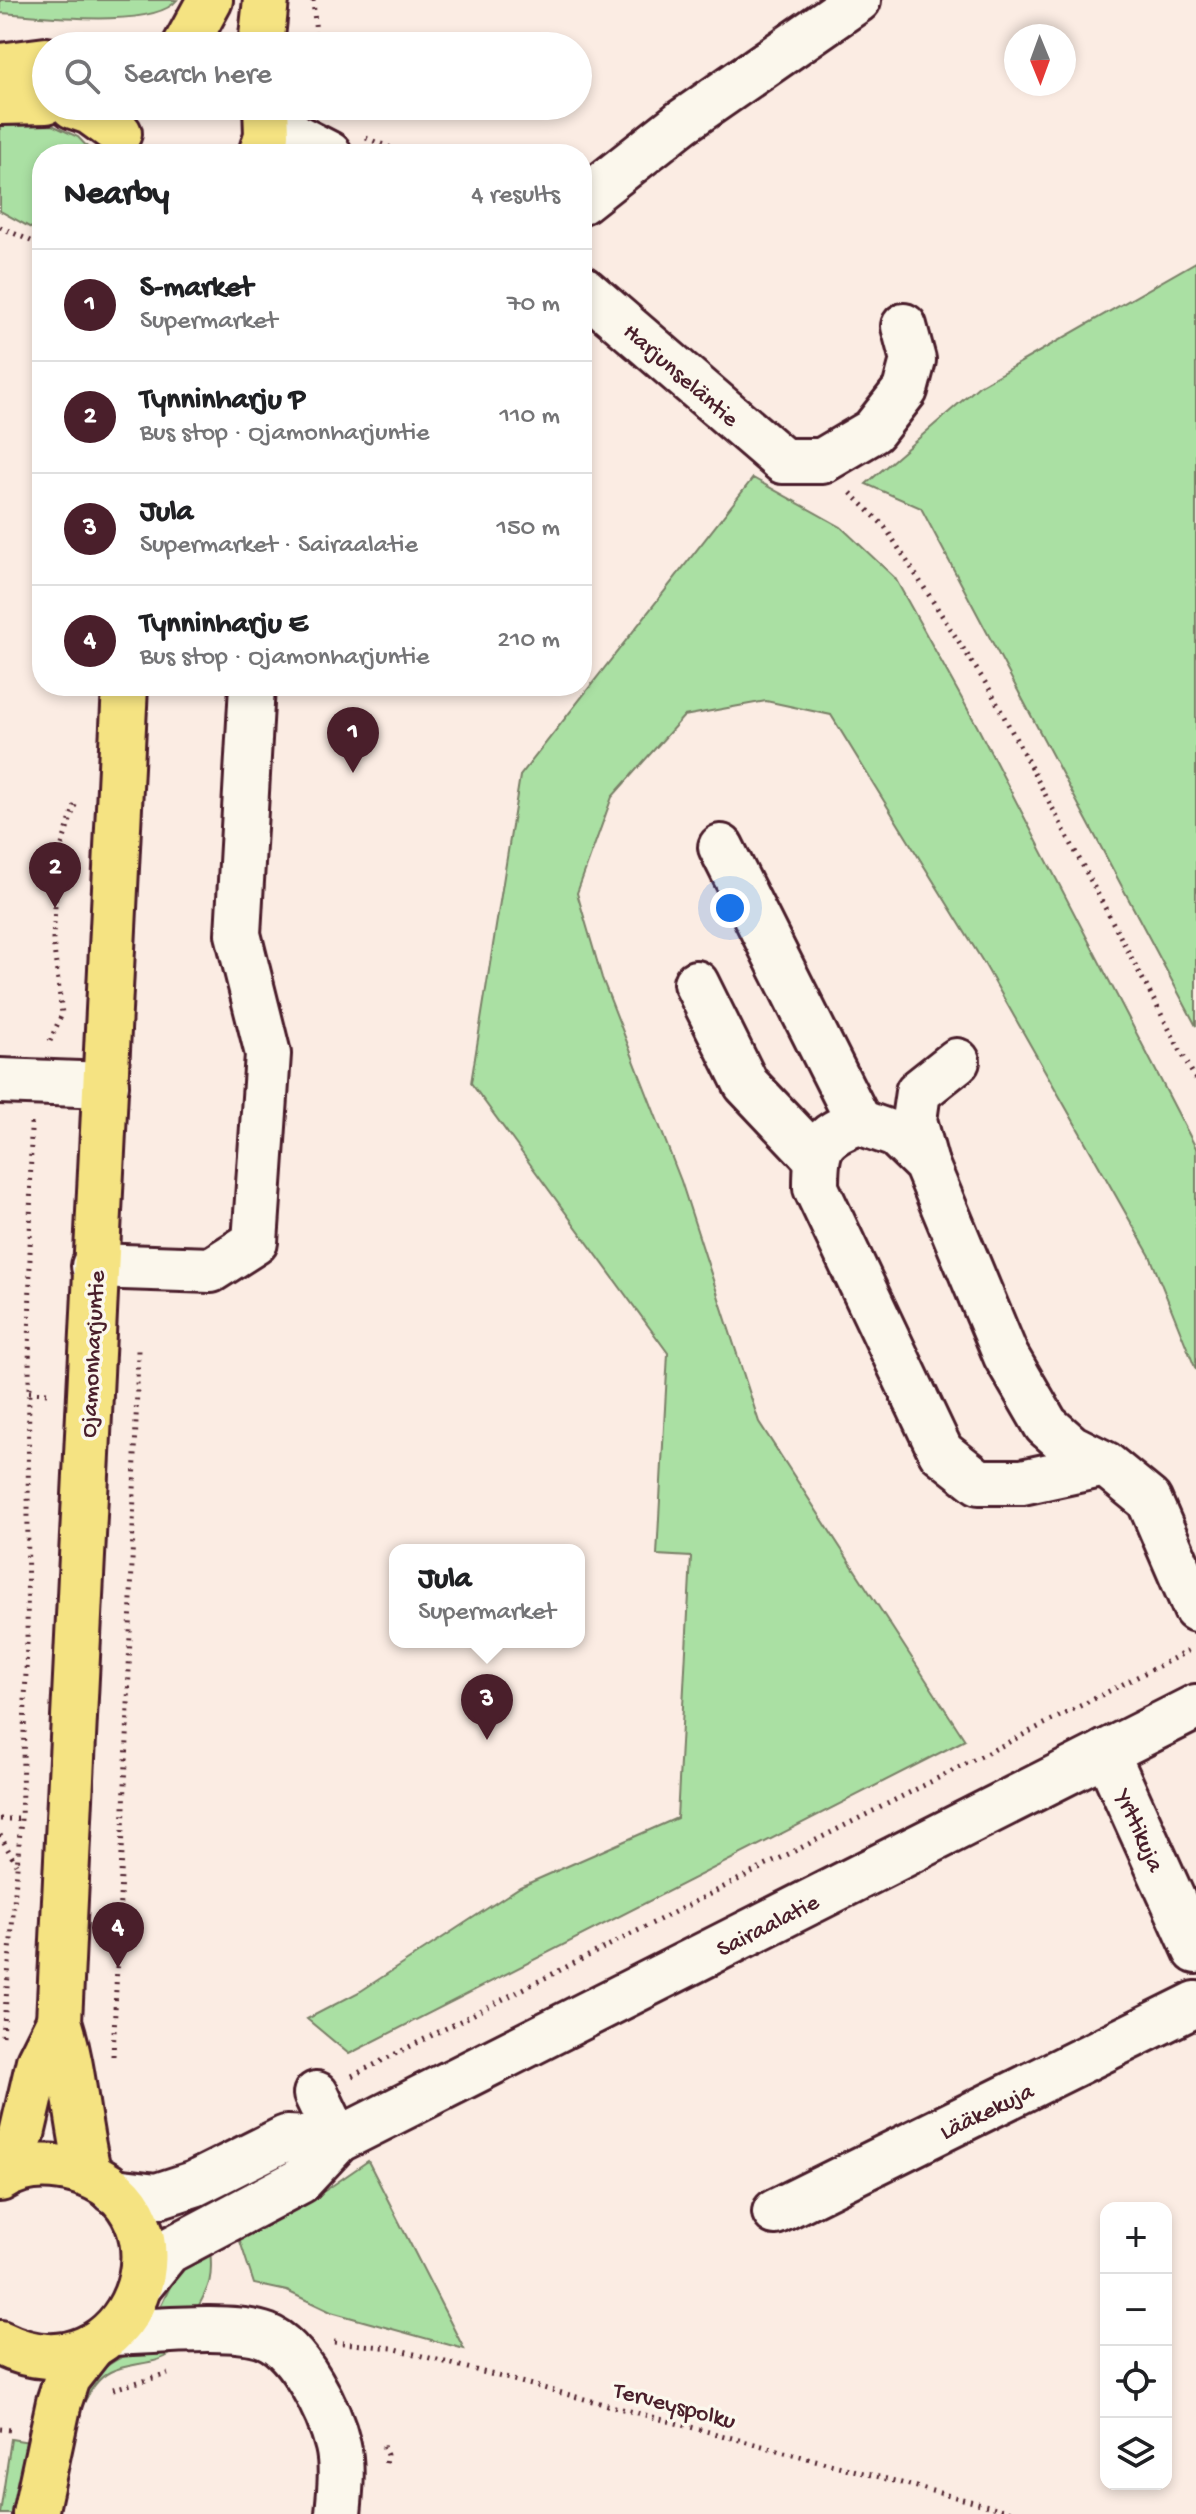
<!DOCTYPE html>
<html lang="en">
<head>
<meta charset="utf-8">
<style>
  body { margin:0; font-family:"Gochi Hand",sans-serif; background:#f6f6f6; color:#202124 }
  .controls { position:absolute; right:24px; bottom:24px; display:grid; overflow:hidden; border-radius:16px; box-shadow:0 4px 12px #0003 }
  .controls button { width:72px; height:72px; display:grid; place-items:center; padding:0; border:0; border-bottom:2px solid #e0e0e0; background:#fff; color:#202124; font:40px sans-serif }
  .compass { position:absolute; left:1004px; top:24px; width:72px; height:72px; border-radius:50%; background:#fff; box-shadow:0 4px 12px #0003; rotate:179deg }
  .you { position:absolute; left:730px; top:908px; width:28px; height:28px; margin:-20px; border:6px solid #fff; border-radius:50%; background:#1a73e8; box-shadow:0 0 0 12px #1a73e833 }
  .badge { display:grid; place-items:center; width:52px; height:52px; border-radius:50%; background:#4a1f2b; color:#fff; font-size:26px; font-weight:700 }
  .pin { position:absolute; translate:-50% -66px; filter:drop-shadow(0 2px 4px #0008) }
  .pin::after { content:''; position:absolute; top:42px; width:28px; height:24px; background:inherit; clip-path:polygon(0 0,100% 0,50% 100%) }
  .popup { position:absolute; left:389px; top:1544px; width:196px; height:104px; box-sizing:border-box; display:grid; place-content:center; border-radius:16px; background:#fff; filter:drop-shadow(0 2px 6px #0005); font-size:26px; white-space:nowrap; color:#757577 }
  .popup b { font-size:30px; color:#202124 }
  .popup::after { content:''; position:absolute; left:50%; top:100%; margin-left:-16px; border:16px solid transparent; border-top-color:#fff }
  .list { margin:0; padding:0; list-style:none }
  h2 { display:flex; justify-content:space-between; align-items:center; height:104px; margin:0; padding:0 32px; font-size:34px }
  h2 small { font-size:26px; font-weight:400; color:#757577 }
  .list li { display:grid; grid-template-columns:52px 1fr auto; gap:24px; align-items:center; box-sizing:border-box; height:112px; padding:0 32px; border-top:2px solid #e0e0e0 }
  .list b { display:block; font-size:30px; white-space:nowrap }
  .list p { margin:0; font-size:26px; white-space:nowrap; color:#757577 }
  .list em { font-size:26px; font-style:normal; color:#757577 }
  .icon { flex:none; width:44px; height:44px; fill:none; stroke:currentColor; stroke-width:2; stroke-linecap:round; stroke-linejoin:round }
  .map { position:relative; flex:none; width:1196px; height:2514px; overflow:hidden }
  .search { position:absolute; background:#fff; box-shadow:0 4px 12px #0003; left:32px; top:32px; width:560px; height:88px; display:flex; align-items:center; gap:20px; box-sizing:border-box; padding:0 28px; border-radius:44px; color:#757577; font-size:30px }
  .panel { position:absolute; background:#fff; box-shadow:0 4px 12px #0003; left:32px; top:144px; width:560px; height:552px; border-radius:32px }
  .map>svg:first-child { display:block }
</style>
</head>
<body>
<div class="map">
<svg width="1196" height="2514" viewBox="0 0 1196 2514">
  <rect width="100%" height="100%" fill="#fbece3"/>
  <filter id="ink" filterUnits="userSpaceOnUse"><feTurbulence type="fractalNoise" baseFrequency=".0125" numOctaves="2"/><feDisplacementMap in="SourceGraphic" scale="16" xChannelSelector="R" yChannelSelector="G"/><feConvolveMatrix kernelMatrix="1 2 1 2 8 2 1 2 1" color-interpolation-filters="sRGB"/></filter>
  <g filter="url(#ink)">
    <g fill="#aae0a3" stroke="#7a8067" stroke-width="2">
      <path d="M0,0H177C154,30 37,15 0,13Z"/>
      <path d="M52,125L78,137L94,154H42V234L0,211V126Z"/>
      <path d="M1196,262V1026L921,508L866,484L979,386Z"/>
      <path d="M753,478L841,527L895,578L977,726L1196,1148V1370L1150,1256L985,965L831,715L766,701L684,716L612,797L577,893L602,978L681,1181L759,1422L965,1740L349,2054L307,2019L361,1991L520,1887L677,1818L691,1557L657,1555L668,1353L471,1083L520,776Z"/>
      <path d="M368,2161L464,2349L331,2312L287,2291L254,2284L239,2238L326,2190Z"/>
      <path d="M209,2241C214,2277 211,2286 192,2317L157,2314L177,2272Z"/>
      <path d="M180,2347C156,2368 135,2360 110,2372C94,2380 88,2397 79,2411L77,2399C112,2353 125,2352 180,2347Z"/>
      <path d="M11,2439L36,2443L21,2514H0Z"/>
    </g>
    <g fill="none" stroke-linecap="round" stroke-linejoin="round">
      <g stroke="#4a1f2b" stroke-width="50">
        <g id="minor">
          <path d="M268,114L296,137L329,154"/>
          <path d="M582,201L682,122L858,0"/>
          <path d="M582,288L783,461H822L873,431L905,390L913,360L904,326"/>
          <path d="M721,847L859,1122"/>
          <path d="M696,983L746,1084L816,1158"/>
          <path d="M0,1081L106,1085"/>
          <path d="M926,1164L914,1120L918,1092L957,1061"/>
          <path d="M94,1266L211,1270L255,1242L268,1054L238,934L252,686"/>
          <path d="M1105,1464L1022,1482H979L941,1452L816,1188C816,1145 819,1137 859,1122L896,1135L926,1164L1006,1356L1046,1425L1071,1447L1105,1464L1149,1500L1196,1609"/>
          <path d="M1106,1752L1196,1951"/>
          <path d="M316,2094L338,2140"/>
          <path d="M114,2191L157,2196L194,2184L286,2138L338,2140"/>
          <path d="M775,2212L1196,2004"/>
          <path d="M142,2283L168,2251L300,2181L338,2140L1196,1707"/>
          <path d="M112,2333C149,2332 234,2323 266,2336C299,2349 330,2412 338,2446C343,2467 340,2493 338,2514"/>
        </g>
      </g>
      <g stroke="#4a1f2b" stroke-width="50">
        <g id="major">
          <path d="M185,46L210,0"/>
          <path d="M261,46L266,0"/>
          <path d="M0,66L46,60"/>
          <path d="M0,102L46,101"/>
          <path d="M73,106L90,112L119,133"/>
          <path d="M261,154L267,135L266,106"/>
          <path d="M89,2174C76,2123 75,2071 59,2021L125,686"/>
          <path d="M4,2176L22,2134L39,2061L59,2021"/>
          <path d="M0,2179C23,2164 50,2164 76,2171C205,2206 132,2409 0,2343"/>
          <path d="M35,2514L59,2402L67,2378L92,2346"/>
        </g>
      </g>
      <g stroke="#4a1f2b" stroke-width="5" stroke-dasharray="2 6" stroke-linecap="butt">
        <path d="M313,0L317,46"/>
        <path d="M366,138L406,154"/>
        <path d="M0,227L42,246"/>
        <path d="M851,493L885,527L990,690L1196,1080"/>
        <path d="M50,1041L62,1014L53,940L58,857L75,805"/>
        <path d="M29,1392L48,1393"/>
        <path d="M0,1819H21"/>
        <path d="M0,1835L16,1864"/>
        <path d="M3,2036L21,1819L27,1642L31,1123"/>
        <path d="M113,2056L127,1740L138,1350"/>
        <path d="M352,2076L1188,1651"/>
        <path d="M334,2342L392,2348L1019,2514"/>
        <path d="M113,2389L168,2374"/>
        <path d="M0,2429L12,2430"/>
        <path d="M383,2446L387,2455L385,2467"/>
      </g>
      <use href="#minor" stroke="#fbf7ec" stroke-width="44"/>
      <use href="#major" stroke="#f5e382" stroke-width="44"/>
    </g>
  </g>
  <g text-anchor="middle" stroke-width="7" stroke-linejoin="round" paint-order="stroke">
    <g font-size="24" fill="#4a1f2b" stroke="#fbf7ec">
      <text transform="translate(682 374) rotate(41)" y="8">Harjunseläntie</text>
      <text transform="translate(91 1354) rotate(-87)" y="8">Ojamonharjuntie</text>
      <text transform="translate(1141 1830) rotate(66)" y="8">Yrttikuja</text>
      <text transform="translate(767 1924) rotate(-27)" y="8">Sairaalatie</text>
      <text transform="translate(986 2110) rotate(-26)" y="8">Lääkekuja</text>
      <text transform="translate(675 2404) rotate(15)" y="8">Terveyspolku</text>
    </g>
  </g>
</svg>
<div class="controls">
<button>+</button>
<button>−</button>
<button><svg class="icon" aria-label="locate" viewBox="0 0 24 24"><circle cx="12" cy="12" r="6"/><path d="M12 2v4M12 18v4M2 12h4M18 12h4"/></svg></button>
<button><svg class="icon" aria-label="layers" viewBox="0 0 24 24"><path d="M12 4l9 5-9 5-9-5zM3 14l9 5 9-5"/></svg></button>
</div>
<svg class="compass" viewBox="-18 -18 36 36"><path d="M0-13l5 13h-10z" fill="#e53935"/><path d="M0 13l5-13h-10z" fill="#757577"/></svg>
<div class="you"></div>
<div class="pin badge" style="left:353px;top:773px">1</div>
<div class="pin badge" style="left:55px;top:908px">2</div>
<div class="pin badge" style="left:487px;top:1740px">3</div>
<div class="popup"><b>Jula</b>Supermarket</div>
<div class="pin badge" style="left:118px;top:1968px">4</div>
<div class="search"><svg class="icon" aria-label="search" viewBox="0 0 24 24"><circle cx="10" cy="10" r="6"/><path d="M15 15l6 6"/></svg>Search here</div>
<section class="panel">
<h2>Nearby<small>4 results</small></h2>
<ul class="list">
<li><span class="badge">1</span><div><b>S-market</b><p>Supermarket</p></div><em>70 m</em></li>
<li><span class="badge">2</span><div><b>Tynninharju P</b><p>Bus stop · Ojamonharjuntie</p></div><em>110 m</em></li>
<li><span class="badge">3</span><div><b>Jula</b><p>Supermarket · Sairaalatie</p></div><em>150 m</em></li>
<li><span class="badge">4</span><div><b>Tynninharju E</b><p>Bus stop · Ojamonharjuntie</p></div><em>210 m</em></li>
</ul>
</section>
</div>
</body>
</html>
